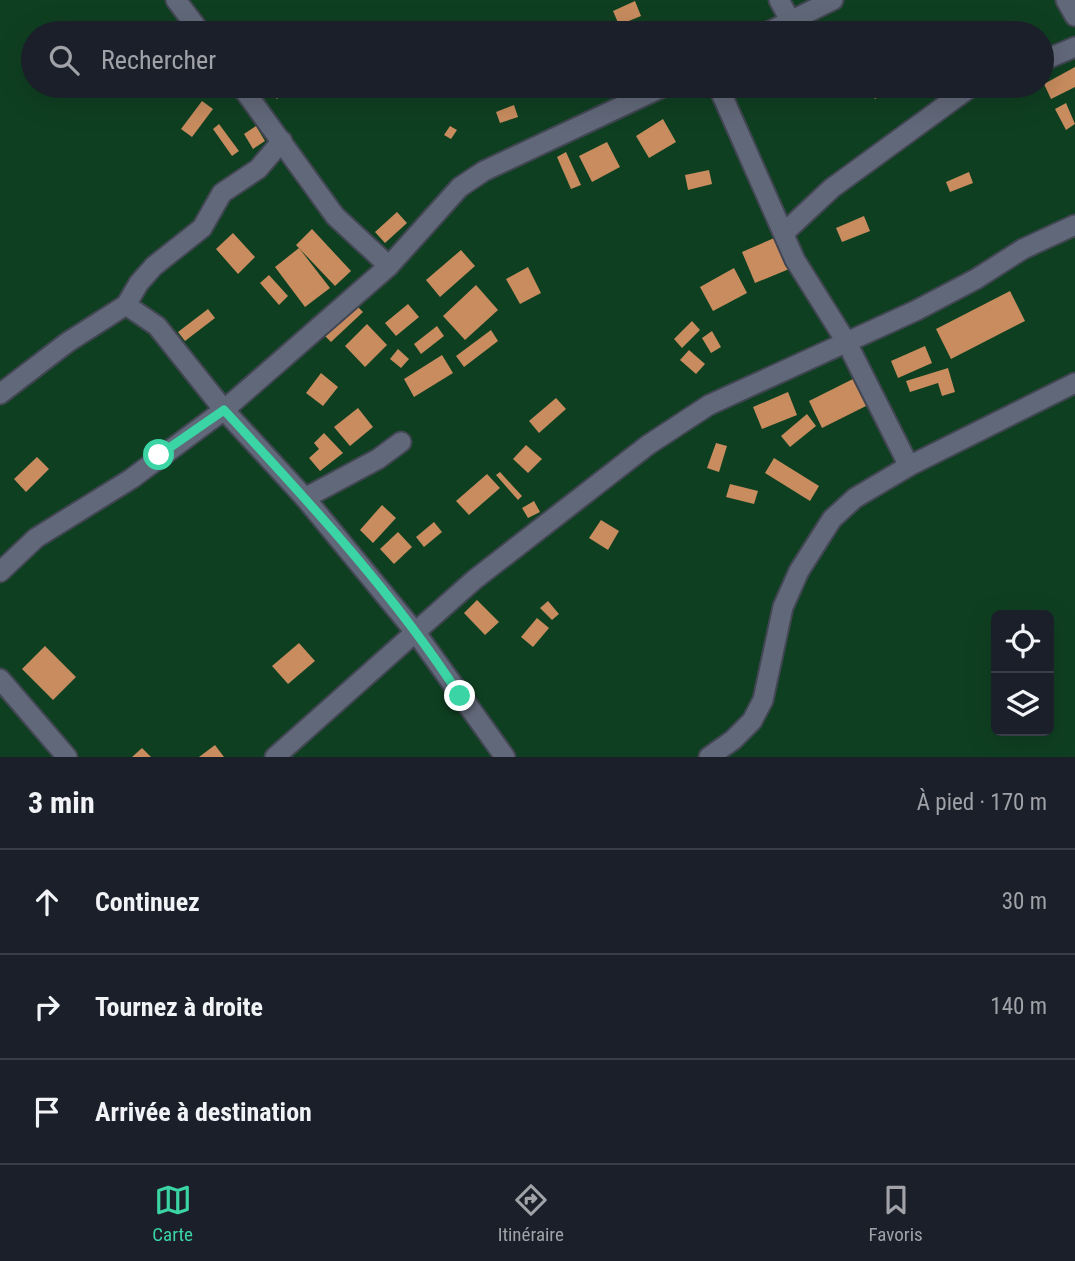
<!DOCTYPE html>
<html lang="fr">
<head>
<meta charset="utf-8">
<style>
  body { margin:0; font-family:"Roboto Condensed",sans-serif; background:#242732; color:#f1f3f6 }
  .controls { position:absolute; right:21px; bottom:21px; display:grid; overflow:hidden; border-radius:10px; box-shadow:0 7px 28px #0002 }
  .controls button { width:63px; height:63px; display:grid; place-items:center; padding:0; border:0; border-bottom:2px solid #393d47; background:#1b1f2a; color:#f1f3f6; font:35px sans-serif }
  .stop { position:absolute; width:21px; height:21px; margin:-16px; border:5px solid #3bd4a4; border-radius:50%; background:#fff }
  .stop.end { background:#3bd4a4; border-color:#fff; box-shadow:0 2px 7px #0008 }
  .list { margin:0; padding:0; list-style:none }
  h2 { display:flex; justify-content:space-between; align-items:center; height:91px; margin:0; padding:0 28px; font-size:30px }
  h2 small { font-size:23px; font-weight:400; color:#a0a2a8 }
  .list li { display:grid; grid-template-columns:46px 1fr auto; gap:21px; align-items:center; box-sizing:border-box; height:105px; padding:0 28px; border-top:2px solid #393d47 }
  .list b { display:block; font-size:26px; white-space:nowrap }
  .list em { font-size:23px; font-style:normal; color:#a0a2a8 }
  .icon { flex:none; width:38px; height:38px; fill:none; stroke:currentColor; stroke-width:2; stroke-linecap:round; stroke-linejoin:round }
  .map { position:relative; flex:none; width:1075px; height:757px; overflow:hidden }
  .search { position:absolute; background:#1b1f2a; box-shadow:0 7px 28px #0002; left:21px; right:21px; top:21px; height:77px; display:flex; align-items:center; gap:18px; box-sizing:border-box; padding:0 24px; border-radius:38px; color:#a0a2a8; font-size:26px }
  .sheet { height:406px; background:#1b1f2a }
  nav { display:flex; justify-content:space-around; align-items:center; box-sizing:border-box; height:98px; border-top:2px solid #393d47; background:#1b1f2a; font-size:19px; color:#a0a2a8 }
  nav a { display:grid; justify-items:center; gap:4px }
  nav .on { color:#3bd4a4 }
  .map>svg:first-child { display:block }
</style>
</head>
<body>
<div class="map">
<svg width="1075" height="757" viewBox="0 0 1075 757">
  <rect width="100%" height="100%" fill="#242938"/>
  <path fill="#0f3f21" fill-rule="evenodd" d="M0,0H1075V757H0ZM33,33H1042V86H33ZM996,615H1049V731H996Z"/>
  <g fill="#c88c5e">
    <path d="M635,1L641,16L619,25L613,11Z"/>
    <path d="M871,23L874,30L859,33L857,29Z"/>
    <path d="M1075,67V87L1051,99L1044,84Z"/>
    <path d="M265,86H292L277,99Z"/>
    <path d="M831,86H843L844,92L814,98L812,89Z"/>
    <path d="M867,86H897L875,99Z"/>
    <path d="M202,101L213,109L192,137L181,129Z"/>
    <path d="M1066,103L1075,124L1066,130L1055,109Z"/>
    <path d="M514,105L518,117L500,123L496,112Z"/>
    <path d="M663,119L676,142L649,158L636,136Z"/>
    <path d="M219,124L239,151L232,156L213,129Z"/>
    <path d="M256,126L265,141L253,149L244,134Z"/>
    <path d="M450,126L457,130L451,139L444,135Z"/>
    <path d="M607,142L620,167L592,182L579,156Z"/>
    <path d="M566,152L581,185L571,189L557,157Z"/>
    <path d="M709,170L712,184L688,190L685,175Z"/>
    <path d="M969,172L973,183L950,192L946,182Z"/>
    <path d="M397,212L407,223L385,243L375,232Z"/>
    <path d="M864,216L870,231L842,242L836,228Z"/>
    <path d="M312,229L351,271L335,286L296,245Z"/>
    <path d="M233,233L255,257L238,274L216,249Z"/>
    <path d="M781,235L794,267L755,283L742,252Z"/>
    <path d="M299,248L330,288L305,307L275,267Z"/>
    <path d="M461,250L475,266L440,297L426,280Z"/>
    <path d="M528,267L541,293L520,304L506,279Z"/>
    <path d="M734,268L747,293L713,311L700,287Z"/>
    <path d="M269,275L288,296L279,305L260,283Z"/>
    <path d="M476,285L498,310L465,340L443,316Z"/>
    <path d="M1010,291L1025,321L951,359L936,329Z"/>
    <path d="M408,304L419,317L396,336L385,323Z"/>
    <path d="M356,305L363,312L331,342L324,335Z"/>
    <path d="M208,309L215,318L185,341L178,332Z"/>
    <path d="M692,321L700,330L682,348L674,339Z"/>
    <path d="M367,324L387,345L365,367L345,346Z"/>
    <path d="M437,326L444,336L421,354L414,344Z"/>
    <path d="M491,330L498,341L464,367L456,356Z"/>
    <path d="M712,331L721,347L711,353L702,338Z"/>
    <path d="M925,346L932,363L898,378L891,361Z"/>
    <path d="M398,349L409,359L401,368L390,359Z"/>
    <path d="M689,350L705,364L696,374L680,360Z"/>
    <path d="M442,355L453,373L414,397L404,379Z"/>
    <path d="M948,368L955,392L942,396L938,383L910,392L906,381Z"/>
    <path d="M321,373L338,387L323,406L306,393Z"/>
    <path d="M855,378L868,405L822,428L809,401Z"/>
    <path d="M788,392L797,415L762,429L753,407Z"/>
    <path d="M556,398L566,409L539,433L529,421Z"/>
    <path d="M358,408L373,427L350,446L334,427Z"/>
    <path d="M807,414L816,426L790,447L781,436Z"/>
    <path d="M324,433L343,453L320,471L309,458L319,449L314,443Z"/>
    <path d="M716,443L727,446L719,472L707,468Z"/>
    <path d="M526,445L542,459L528,473L513,459Z"/>
    <path d="M37,457L49,469L26,492L14,479Z"/>
    <path d="M774,458L819,486L810,501L765,473Z"/>
    <path d="M500,472L522,496L518,500L496,475Z"/>
    <path d="M487,474L500,488L469,515L456,501Z"/>
    <path d="M730,484L758,491L754,504L726,497Z"/>
    <path d="M534,501L540,512L528,518L522,508Z"/>
    <path d="M382,505L396,518L373,543L360,530Z"/>
    <path d="M601,520L619,531L608,550L589,538Z"/>
    <path d="M434,522L442,532L424,547L416,537Z"/>
    <path d="M398,532L412,547L394,564L380,549Z"/>
    <path d="M477,600L499,622L485,635L464,613Z"/>
    <path d="M548,601L559,614L552,620L540,608Z"/>
    <path d="M537,618L549,628L533,647L521,637Z"/>
    <path d="M299,643L315,661L288,684L272,666Z"/>
    <path d="M45,646L76,677L53,700L22,669Z"/>
    <path d="M215,745L224,757H199Z"/>
    <path d="M142,748L151,757H132Z"/>
  </g>
  <g fill="none" stroke-linecap="round" stroke-linejoin="round">
    <g stroke="#414652" stroke-width="23">
      <g id="minor">
        <path d="M176,0L201,33"/>
        <path d="M779,0L790,20"/>
        <path d="M1066,0L1075,16"/>
        <path d="M766,33L833,0"/>
        <path d="M1042,61L1075,47"/>
        <path d="M241,86L335,216L389,266"/>
        <path d="M718,86L795,260L847,343L909,466"/>
        <path d="M785,232L832,188L972,86"/>
        <path d="M126,305L157,326L224,410L305,498L416,633L505,757"/>
        <path d="M0,394L68,342L126,305L139,283L154,266L202,228L222,193L258,169L282,141"/>
        <path d="M305,498L378,459L401,442"/>
        <path d="M0,572L36,538L131,479L224,410L389,266L460,187L484,171L665,86"/>
        <path d="M0,679L67,757"/>
        <path d="M275,757L474,580L648,445L709,405L917,310L976,279L1023,249L1075,225"/>
        <path d="M709,757L733,740L752,721L763,700L783,607L799,571L832,519L855,498L909,466L1075,383"/>
      </g>
    </g>
    <use href="#minor" stroke="#616879" stroke-width="19"/>
  </g>
  <g fill="none" stroke-linecap="round" stroke-linejoin="round">
    <path stroke="#3bd4a4" stroke-width="9" d="M159,455L224,410C307,500 393,592 460,696"/>
  </g>
</svg>
<div class="controls">
<button><svg class="icon" aria-label="locate" viewBox="0 0 24 24"><circle cx="12" cy="12" r="6"/><path d="M12 2v4M12 18v4M2 12h4M18 12h4"/></svg></button>
<button><svg class="icon" aria-label="layers" viewBox="0 0 24 24"><path d="M12 4l9 5-9 5-9-5zM3 14l9 5 9-5"/></svg></button>
</div>
<div class="stop" style="left:159px;top:455px"></div>
<div class="stop end" style="left:460px;top:696px"></div>
<div class="search"><svg class="icon" aria-label="search" viewBox="0 0 24 24"><circle cx="10" cy="10" r="6"/><path d="M15 15l6 6"/></svg>Rechercher</div>
</div>
<section class="sheet">
<h2>3 min<small>À pied · 170 m</small></h2>
<ul class="list">
<li><svg class="icon" aria-label="ahead" viewBox="0 0 24 24"><path d="M12 20V5M6 11l6-6 6 6"/></svg><div><b>Continuez</b></div><em>30 m</em></li>
<li><svg class="icon" aria-label="right" viewBox="0 0 24 24"><path d="M7 20v-9h11M14 6l5 5-5 5"/></svg><div><b>Tournez à droite</b></div><em>140 m</em></li>
<li><svg class="icon" aria-label="arrive" viewBox="0 0 24 24"><path d="M6 21V4h12l-3 4 3 4H6"/></svg><div><b>Arrivée à destination</b></div></li>
</ul>
</section>
<nav>
<a class="on"><svg class="icon" aria-label="map" viewBox="0 0 24 24"><path d="M3 6l6-2 6 2 6-2v14l-6 2-6-2-6 2zM9 4v14M15 6v14"/></svg>Carte</a>
<a><svg class="icon" aria-label="directions" viewBox="0 0 24 24"><path d="M12 3l9 9-9 9-9-9zM9 14v-3h6M13 9l2 2-2 2"/></svg>Itinéraire</a>
<a><svg class="icon" aria-label="saved" viewBox="0 0 24 24"><path d="M7 4h10v16l-5-4-5 4z"/></svg>Favoris</a>
</nav>
</body>
</html>
